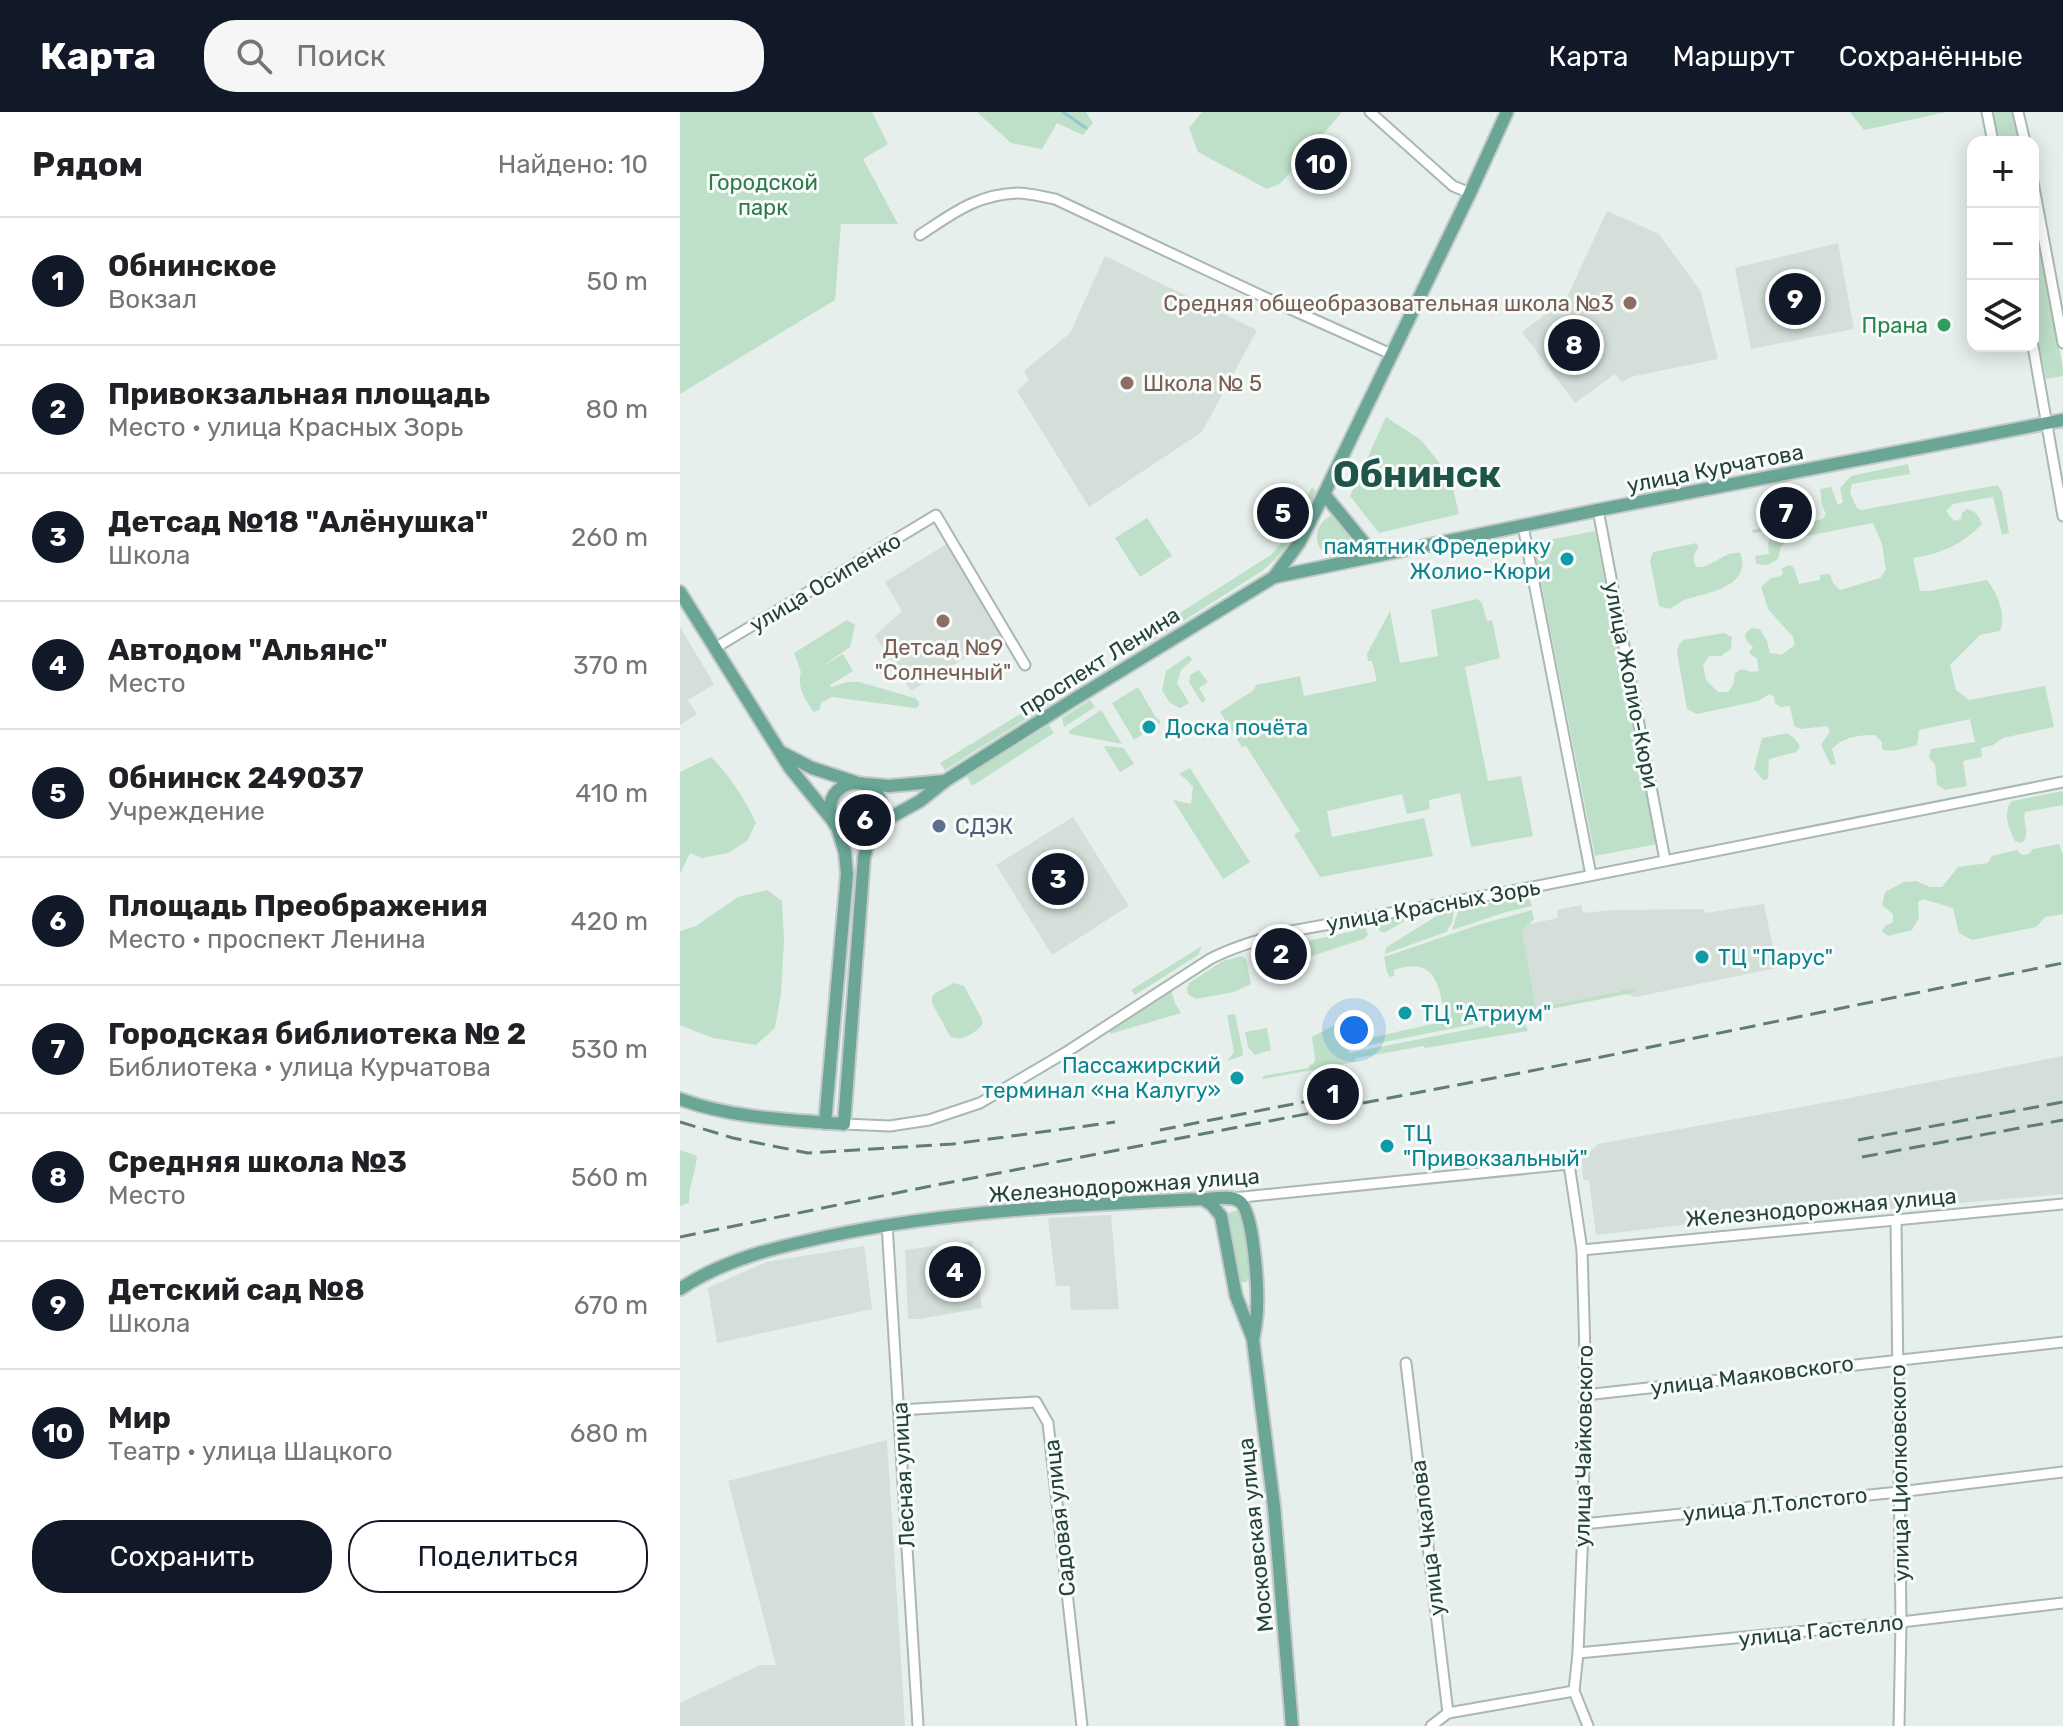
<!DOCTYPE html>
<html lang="ru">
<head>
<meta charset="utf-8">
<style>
  body { margin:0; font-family:Rubik,sans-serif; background:#f6f6f6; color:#202124 }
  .controls { position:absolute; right:24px; top:24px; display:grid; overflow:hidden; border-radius:16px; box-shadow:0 4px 20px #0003 }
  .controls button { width:72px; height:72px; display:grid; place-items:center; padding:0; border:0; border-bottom:2px solid #e0e0e0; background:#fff; color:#202124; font:40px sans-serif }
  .you { position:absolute; left:674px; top:918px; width:28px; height:28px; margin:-20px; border:6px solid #fff; border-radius:50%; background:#1a73e8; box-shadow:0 0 0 12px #1a73e833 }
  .badge { display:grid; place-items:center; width:52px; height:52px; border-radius:50%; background:#111827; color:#fff; font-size:26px; font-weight:700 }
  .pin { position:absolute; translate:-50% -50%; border:4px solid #fff; box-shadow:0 2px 8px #0006 }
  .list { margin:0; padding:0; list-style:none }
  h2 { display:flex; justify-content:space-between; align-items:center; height:104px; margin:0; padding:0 32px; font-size:34px }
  h2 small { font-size:26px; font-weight:400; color:#757577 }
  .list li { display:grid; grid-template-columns:52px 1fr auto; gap:24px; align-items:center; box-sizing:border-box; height:128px; padding:0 32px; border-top:2px solid #e0e0e0 }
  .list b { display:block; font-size:30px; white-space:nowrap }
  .list p { margin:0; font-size:26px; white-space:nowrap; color:#757577 }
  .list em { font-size:26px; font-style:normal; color:#757577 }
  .actions { display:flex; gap:16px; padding:24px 32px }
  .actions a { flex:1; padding:18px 0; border:2px solid #111827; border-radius:32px; text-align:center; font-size:28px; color:#111827 }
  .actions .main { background:#111827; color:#fff }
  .icon { flex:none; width:44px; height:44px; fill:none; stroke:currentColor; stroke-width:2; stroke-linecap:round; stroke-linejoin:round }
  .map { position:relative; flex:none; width:1383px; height:1614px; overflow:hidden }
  header { display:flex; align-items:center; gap:48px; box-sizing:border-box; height:112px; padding:0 40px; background:#111827; color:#fff }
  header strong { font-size:38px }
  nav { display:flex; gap:44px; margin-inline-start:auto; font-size:28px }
  .search { width:560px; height:72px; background:#f6f6f6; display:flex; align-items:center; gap:20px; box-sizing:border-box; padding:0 28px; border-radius:32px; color:#757577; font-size:30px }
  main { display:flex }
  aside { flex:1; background:#fff }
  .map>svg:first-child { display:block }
</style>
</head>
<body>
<header>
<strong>Карта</strong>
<div class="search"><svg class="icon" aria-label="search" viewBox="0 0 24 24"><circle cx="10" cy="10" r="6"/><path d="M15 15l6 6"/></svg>Поиск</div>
<nav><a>Карта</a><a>Маршрут</a><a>Сохранённые</a></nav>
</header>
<main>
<aside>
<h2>Рядом<small>Найдено: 10</small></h2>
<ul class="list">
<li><span class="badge">1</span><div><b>Обнинское</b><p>Вокзал</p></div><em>50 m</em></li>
<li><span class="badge">2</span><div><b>Привокзальная площадь</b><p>Место · улица Красных Зорь</p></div><em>80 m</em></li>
<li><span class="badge">3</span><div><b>Детсад №18 &quot;Алёнушка&quot;</b><p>Школа</p></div><em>260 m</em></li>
<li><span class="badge">4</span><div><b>Автодом &quot;Альянс&quot;</b><p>Место</p></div><em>370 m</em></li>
<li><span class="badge">5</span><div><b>Обнинск 249037</b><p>Учреждение</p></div><em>410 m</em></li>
<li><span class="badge">6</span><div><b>Площадь Преображения</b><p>Место · проспект Ленина</p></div><em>420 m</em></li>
<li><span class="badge">7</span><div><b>Городская библиотека № 2</b><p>Библиотека · улица Курчатова</p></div><em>530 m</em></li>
<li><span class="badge">8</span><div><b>Средняя школа №3</b><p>Место</p></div><em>560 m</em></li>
<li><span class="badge">9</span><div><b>Детский сад №8</b><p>Школа</p></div><em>670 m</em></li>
<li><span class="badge">10</span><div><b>Мир</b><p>Театр · улица Шацкого</p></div><em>680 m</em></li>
</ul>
<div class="actions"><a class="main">Сохранить</a><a>Поделиться</a></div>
</aside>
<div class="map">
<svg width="1383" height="1614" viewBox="0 0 1383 1614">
  <rect width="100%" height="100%" fill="#e6efeb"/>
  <g fill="#d4dfda">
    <path d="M927,99L979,122L1021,180L1038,247L950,265L942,271L935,262L895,291L842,220L866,202L865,200L888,183Z"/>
    <path d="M1158,131L1174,217L1071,237L1055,156Z"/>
    <path d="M425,144L577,218L522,320L409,395L337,279L349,268L344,259L390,221Z"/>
    <path d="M268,431L321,519V524L231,579L195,524L222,499L205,470Z"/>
    <path d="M0,515L34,572L8,588L17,602L0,613Z"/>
    <path d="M393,705L449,794L372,843L316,753Z"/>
    <path d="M1084,792L1097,856L955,885L939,879L856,896L842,819L850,812L878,806L877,798L901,793L903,801L934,798L1023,797L1025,801Z"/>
    <path d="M1383,944V1082L1189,1099L1186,1091L916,1123L909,1068H903L902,1047L918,1032L1159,988Z"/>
    <path d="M431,1103L439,1197L391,1198L390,1174H376L368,1106Z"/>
    <path d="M292,1129L302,1196L240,1207H228L225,1138Z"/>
    <path d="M184,1134L192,1197L37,1231L28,1176L86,1150Z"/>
    <path d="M207,1328L225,1614H0V1591L80,1553H96L48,1369Z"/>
  </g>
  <g fill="#bfe0c8">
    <path d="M0,0H192L208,32L183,47L218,112H161L155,188L0,282Z"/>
    <path d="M297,0H406L413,11L403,23L377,11L362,37L331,31Z"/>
    <path d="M522,0H662L600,72L587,77L518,40L509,16Z"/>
    <path d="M1170,0H1267L1184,18Z"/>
    <path d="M1312,0H1334L1339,30H1319Z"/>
    <path d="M1353,101L1383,256V264L1366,267L1353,201Z"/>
    <path d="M706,305L741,328L770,364L779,402L699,421L670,384Z"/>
    <path d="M1228,352L1230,362L1172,372L1170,381L1177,396L1181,398L1318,373L1322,380L1329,421L1322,423L1313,385L1273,392L1266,399L1274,409L1281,407L1282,401L1287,397C1296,399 1298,403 1302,412C1281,433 1263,441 1233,446L1240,479H1249L1307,468C1317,481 1327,503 1320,519L1300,523L1270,553L1276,578L1289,588L1365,574L1374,615L1323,626L1313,633L1301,636L1302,645L1283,649L1287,674L1265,678L1257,673L1255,652L1249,646L1251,637L1295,630L1290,607L1239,618L1237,633C1226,636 1213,641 1202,637V630L1195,623C1179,623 1163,625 1152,637L1156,652L1151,653L1141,633L1150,619L1147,614L1121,617L1114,614L1110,594L1100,595L1095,591L1094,585L1090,582L1078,589L1017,602L1007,597L997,540L999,533L1003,528L1044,521L1052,525L1051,537L1041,544H1029L1023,553L1026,568L1038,580H1048L1053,573L1055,561L1062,557L1071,560L1079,559L1077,547L1069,541L1073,535L1066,528L1065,522L1071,516L1080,517L1087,529L1090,541L1101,543L1115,533L1113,525L1088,497L1081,475L1091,466L1098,465L1103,462L1102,456L1110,453L1114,456L1119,472L1140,468V463L1150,462L1153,471L1160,478L1200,466L1206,458L1202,432L1193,411L1111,427L1101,434L1098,447L1087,453L1076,452L1075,444L1089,442L1088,430L1092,424L1085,419L1073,421L1072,418L1115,409L1113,397L1119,396L1123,403L1135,409L1143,407L1146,402L1142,393L1140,377L1151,375L1158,393L1163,390L1160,376L1171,364Z"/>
    <path d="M632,375L636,379C621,412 611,436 582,459L464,534L463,530L464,524L592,442L607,424Z"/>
    <path d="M652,403L678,434V438L674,440L649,444C631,435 634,411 652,403Z"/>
    <path d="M467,406L492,444L460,465L435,426Z"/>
    <path d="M915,419L977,732L915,744L853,431Z"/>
    <path d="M1017,431L1018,437C1012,443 1013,448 1016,455C1032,457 1043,439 1060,441C1073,474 1028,481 1007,487C1001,489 996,493 990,497L979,494L970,449L973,440Z"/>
    <path d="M797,487L802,491L807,509L812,508L820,546L785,555L808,669L841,664L853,724L791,735L780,681L749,688L750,697L727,702L722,682L647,699L652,725L744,706L753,744L640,765L614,723L620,719L566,634L562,635L540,600L574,578L576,573L620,564L624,584L697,569L692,549H688L687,542L710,499L720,551L758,544L751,498Z"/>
    <path d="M167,508L175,513L170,535L141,555L163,542L173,559L150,573L151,575L168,570H179L235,586L239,590V594L235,596L152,585L142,590L139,598L134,600C126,590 116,573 121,560L114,541Z"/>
    <path d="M509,543L512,548L501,558L497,571L509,591L500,596L490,591L482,578L486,559Z"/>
    <path d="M519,558L528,570L519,576L526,588L522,591L509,570L510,563Z"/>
    <path d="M458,575L475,604L481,610L454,628L432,591Z"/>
    <path d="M379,578L380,583L376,588L265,658L260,651Z"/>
    <path d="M410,588L415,595L384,615L382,606Z"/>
    <path d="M421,598L442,632L390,622L388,620Z"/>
    <path d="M369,613L374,621L292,674L287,665L290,662Z"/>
    <path d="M1107,621L1115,627L1120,634L1116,640L1089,647L1088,667L1083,668L1074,657L1082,626Z"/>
    <path d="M426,634L444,636L454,652L440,660L424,635Z"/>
    <path d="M31,645C51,665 64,686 76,711L67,729L48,741L22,746L10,741L0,762V660Z"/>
    <path d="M510,656L570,750L543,767L493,688L511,692L513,675L507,668L499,662Z"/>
    <path d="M1383,679V693L1345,700C1342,712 1350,716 1344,729L1340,731L1335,729C1329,717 1322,699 1332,689Z"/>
    <circle cx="176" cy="697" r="16"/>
    <path d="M1379,732L1383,743V802L1365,805L1356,815L1292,828L1279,821L1273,796L1243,787L1238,790L1239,806L1232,818L1208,824L1202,819L1205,814L1213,810V802L1202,793L1205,780L1224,770L1236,769L1250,775H1262L1278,755L1308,751L1312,744L1337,738L1342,743L1349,742L1353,737Z"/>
    <path d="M87,778L102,789L104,828L101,881L95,916L76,933L33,926L0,913V819L16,814L58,785Z"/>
    <path d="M845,783L849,786L852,794L826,800L772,818L778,800L781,796Z"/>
    <path d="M774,797L772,811L766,820L705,842L706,836L710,833L763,800Z"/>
    <path d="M852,798L854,807L842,819L856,896L955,876L957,880L669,937L668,931L765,909C760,876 757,843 714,858V864L710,865L707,860L704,845L801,812Z"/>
    <path d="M731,803V805L706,820H700L697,813L701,808Z"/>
    <path d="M681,812L685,814L688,823L684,827L617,849L614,832L674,819L675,815Z"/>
    <path d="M522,834L518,843L455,883L451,878Z"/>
    <path d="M562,844L566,847L571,872L554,880L516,887L508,882L507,876L509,871L543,849Z"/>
    <path d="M274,871L284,874L302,907V913C295,921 280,931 270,924L252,891V885L255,881Z"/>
    <path d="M491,878L495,891L501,901L430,922V917Z"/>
    <path d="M555,902L563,940L562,944L547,949L554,940L547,903Z"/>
    <path d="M841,907L844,909L848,919L745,936L744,934L676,946L675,950L583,967V964L629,956V953L633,952L635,948L632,925L662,909L669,941Z"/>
    <path d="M587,916L591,938L575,943L568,935L565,920Z"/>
    <path d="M0,1038L17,1044C16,1060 8,1075 9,1091L0,1094Z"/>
    <path d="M554,1099H559L562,1103L570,1166L565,1171L559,1168L548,1106L549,1101Z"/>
  </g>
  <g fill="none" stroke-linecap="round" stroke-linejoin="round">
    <path stroke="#8ec9d4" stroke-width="3" d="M383,0L406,16"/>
    <g stroke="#a8b8b2" stroke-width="13">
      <g id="minor">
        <path d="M690,0L773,74L790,81"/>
        <path d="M1307,0L1313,30"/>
        <path d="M1338,0L1345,30"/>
        <path d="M1353,70L1383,231"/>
        <path d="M240,123C272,102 297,82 338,81C350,81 363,85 375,87L597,191L711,242"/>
        <path d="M1353,234L1383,404"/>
        <path d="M918,398L985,748"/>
        <path d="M843,414L911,763"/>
        <path d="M35,536L256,403L345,553"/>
        <path d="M164,1012L210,1014L249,1008L300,991L388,939L530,847C555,834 580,828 606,820L853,775L1383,670"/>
        <path d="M553,1086L889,1052L902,1138L905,1242L903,1416L898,1541L894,1579L908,1614"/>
        <path d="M1216,1108L1221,1510L1219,1614"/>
        <path d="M207,1112L238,1614"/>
        <path d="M902,1138L1383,1092"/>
        <path d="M726,1251L768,1601"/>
        <path d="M905,1283L1383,1230"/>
        <path d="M219,1298L356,1290L368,1311L402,1614"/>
        <path d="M903,1412L1219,1380L1383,1360"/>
        <path d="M898,1541L1221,1510L1383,1491"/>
        <path d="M751,1614L768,1601L894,1579"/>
      </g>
    </g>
    <g stroke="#c2cac8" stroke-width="16">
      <g id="major">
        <path d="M644,382L694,443"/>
        <path d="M594,465L619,431L644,382L790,81L827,0"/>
        <path d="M0,480L110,656L153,709"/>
        <path d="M103,641L132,656L175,670"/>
        <circle cx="176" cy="697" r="26"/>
        <path d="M185,672L209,674L265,669"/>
        <path d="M195,714L240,689L265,669L393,588L594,465L918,398L1383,308"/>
        <path d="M0,987C51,1006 110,1008 164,1012L184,746L191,718"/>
        <path d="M145,1011L167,762L165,741L157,714"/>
        <path d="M523,1087L532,1093L541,1104L556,1184L573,1227"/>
        <path d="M0,1177C46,1146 101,1134 154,1123C275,1098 399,1093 523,1087C533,1087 550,1083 559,1089C574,1097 578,1178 577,1197C577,1207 575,1217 573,1228L594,1394L612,1614"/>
      </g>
    </g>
    <use href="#minor" stroke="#fff" stroke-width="9"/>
    <use href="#major" stroke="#6aa596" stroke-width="12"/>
    <g stroke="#5f7d75" stroke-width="3" stroke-dasharray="16 8" stroke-linecap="butt">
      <path d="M0,1010L53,1026L128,1041L273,1032L435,1010"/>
      <path d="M480,1018L680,979"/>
      <path d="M1178,1028L1383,990"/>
      <path d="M1182,1045L1383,1008"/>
      <path d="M0,1125L256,1073L897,950L1383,851"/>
    </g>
  </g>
  <g fill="#8d6e63" stroke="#f7fbf9" stroke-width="3">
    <circle cx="950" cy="191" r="8"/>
    <circle cx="447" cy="271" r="8"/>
    <circle cx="263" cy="509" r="8"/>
  </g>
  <circle fill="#2e9e5b" stroke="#f7fbf9" stroke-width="3" cx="1264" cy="213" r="8"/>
  <g fill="#0f9aa8" stroke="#f7fbf9" stroke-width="3">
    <circle cx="887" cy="447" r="8"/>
    <circle cx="469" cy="615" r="8"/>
    <circle cx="1022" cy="845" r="8"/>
    <circle cx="725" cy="901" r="8"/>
    <circle cx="557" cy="966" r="8"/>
    <circle cx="707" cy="1034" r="8"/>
  </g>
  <circle fill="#5c6f8a" stroke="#f7fbf9" stroke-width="3" cx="259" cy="714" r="8"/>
  <g text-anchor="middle" stroke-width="6" stroke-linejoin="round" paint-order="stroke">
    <g font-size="22" fill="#2d7a4b" stroke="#f7fbf9">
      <text x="83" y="78">Городской<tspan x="83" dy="25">парк</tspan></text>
    </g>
    <g font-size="22" fill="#785e54" stroke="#f7fbf9" text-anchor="end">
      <text x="934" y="199">Средняя общеобразовательная школа №3</text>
      <text x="463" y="279" text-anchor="start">Школа № 5</text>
      <text x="263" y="543" text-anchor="middle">Детсад №9<tspan x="263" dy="25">"Солнечный"</tspan></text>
    </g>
    <g font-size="22" fill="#27864d" stroke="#f7fbf9" text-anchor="end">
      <text x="1248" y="221">Прана</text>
    </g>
    <g font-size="22" fill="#24423a" stroke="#f7fbf9">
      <text transform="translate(1035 356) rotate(-11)" y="8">улица Курчатова</text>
      <text transform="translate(145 470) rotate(-31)" y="8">улица Осипенко</text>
      <text transform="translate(419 549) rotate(-32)" y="8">проспект Ленина</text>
      <text transform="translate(952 573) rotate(79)" y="8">улица Жолио-Кюри</text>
      <text transform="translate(753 793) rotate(-10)" y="8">улица Красных Зорь</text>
      <text transform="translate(444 1073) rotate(-4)" y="8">Железнодорожная улица</text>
      <text transform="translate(1141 1095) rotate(-5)" y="8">Железнодорожная улица</text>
      <text transform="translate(1072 1263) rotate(-7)" y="8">улица Маяковского</text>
      <text transform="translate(903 1334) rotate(-89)" y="8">улица Чайковского</text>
      <text transform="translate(1219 1361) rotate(-91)" y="8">улица Циолковского</text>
      <text transform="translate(223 1363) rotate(-93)" y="8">Лесная улица</text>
      <text transform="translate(1095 1392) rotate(-6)" y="8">улица Л.Толстого</text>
      <text transform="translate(379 1406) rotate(-96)" y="8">Садовая улица</text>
      <text transform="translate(575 1423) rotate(-96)" y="8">Московская улица</text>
      <text transform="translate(747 1426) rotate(-97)" y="8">улица Чкалова</text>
      <text transform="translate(1141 1518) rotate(-6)" y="8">улица Гастелло</text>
    </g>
    <g font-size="22" fill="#0d838f" stroke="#f7fbf9" text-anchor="start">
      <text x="871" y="442" text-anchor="end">памятник Фредерику<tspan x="871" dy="25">Жолио-Кюри</tspan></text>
      <text x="485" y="623">Доска почёта</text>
      <text x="1038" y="853">ТЦ "Парус"</text>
      <text x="741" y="909">ТЦ "Атриум"</text>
      <text x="541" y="961" text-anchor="end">Пассажирский<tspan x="541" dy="25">терминал «на Калугу»</tspan></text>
      <text x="723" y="1029">ТЦ<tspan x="723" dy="25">"Привокзальный"</tspan></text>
    </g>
    <g font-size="22" fill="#4e5e75" stroke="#f7fbf9" text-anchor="start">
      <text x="275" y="722">СДЭК</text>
    </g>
    <g font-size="38" font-weight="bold" fill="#1f5548" stroke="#f7fbf9">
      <text x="737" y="375">Обнинск</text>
    </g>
  </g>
</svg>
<div class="controls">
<button>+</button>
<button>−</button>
<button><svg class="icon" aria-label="layers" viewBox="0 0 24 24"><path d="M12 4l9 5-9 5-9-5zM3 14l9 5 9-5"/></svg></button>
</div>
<div class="you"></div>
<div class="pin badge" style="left:653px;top:982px">1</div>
<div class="pin badge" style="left:601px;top:842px">2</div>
<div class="pin badge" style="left:378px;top:767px">3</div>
<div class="pin badge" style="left:275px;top:1160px">4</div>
<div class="pin badge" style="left:603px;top:401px">5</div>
<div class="pin badge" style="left:185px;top:708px">6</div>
<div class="pin badge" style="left:1106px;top:401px">7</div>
<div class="pin badge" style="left:894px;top:233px">8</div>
<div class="pin badge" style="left:1115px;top:187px">9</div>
<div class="pin badge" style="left:641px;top:52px">10</div>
</div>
</main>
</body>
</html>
